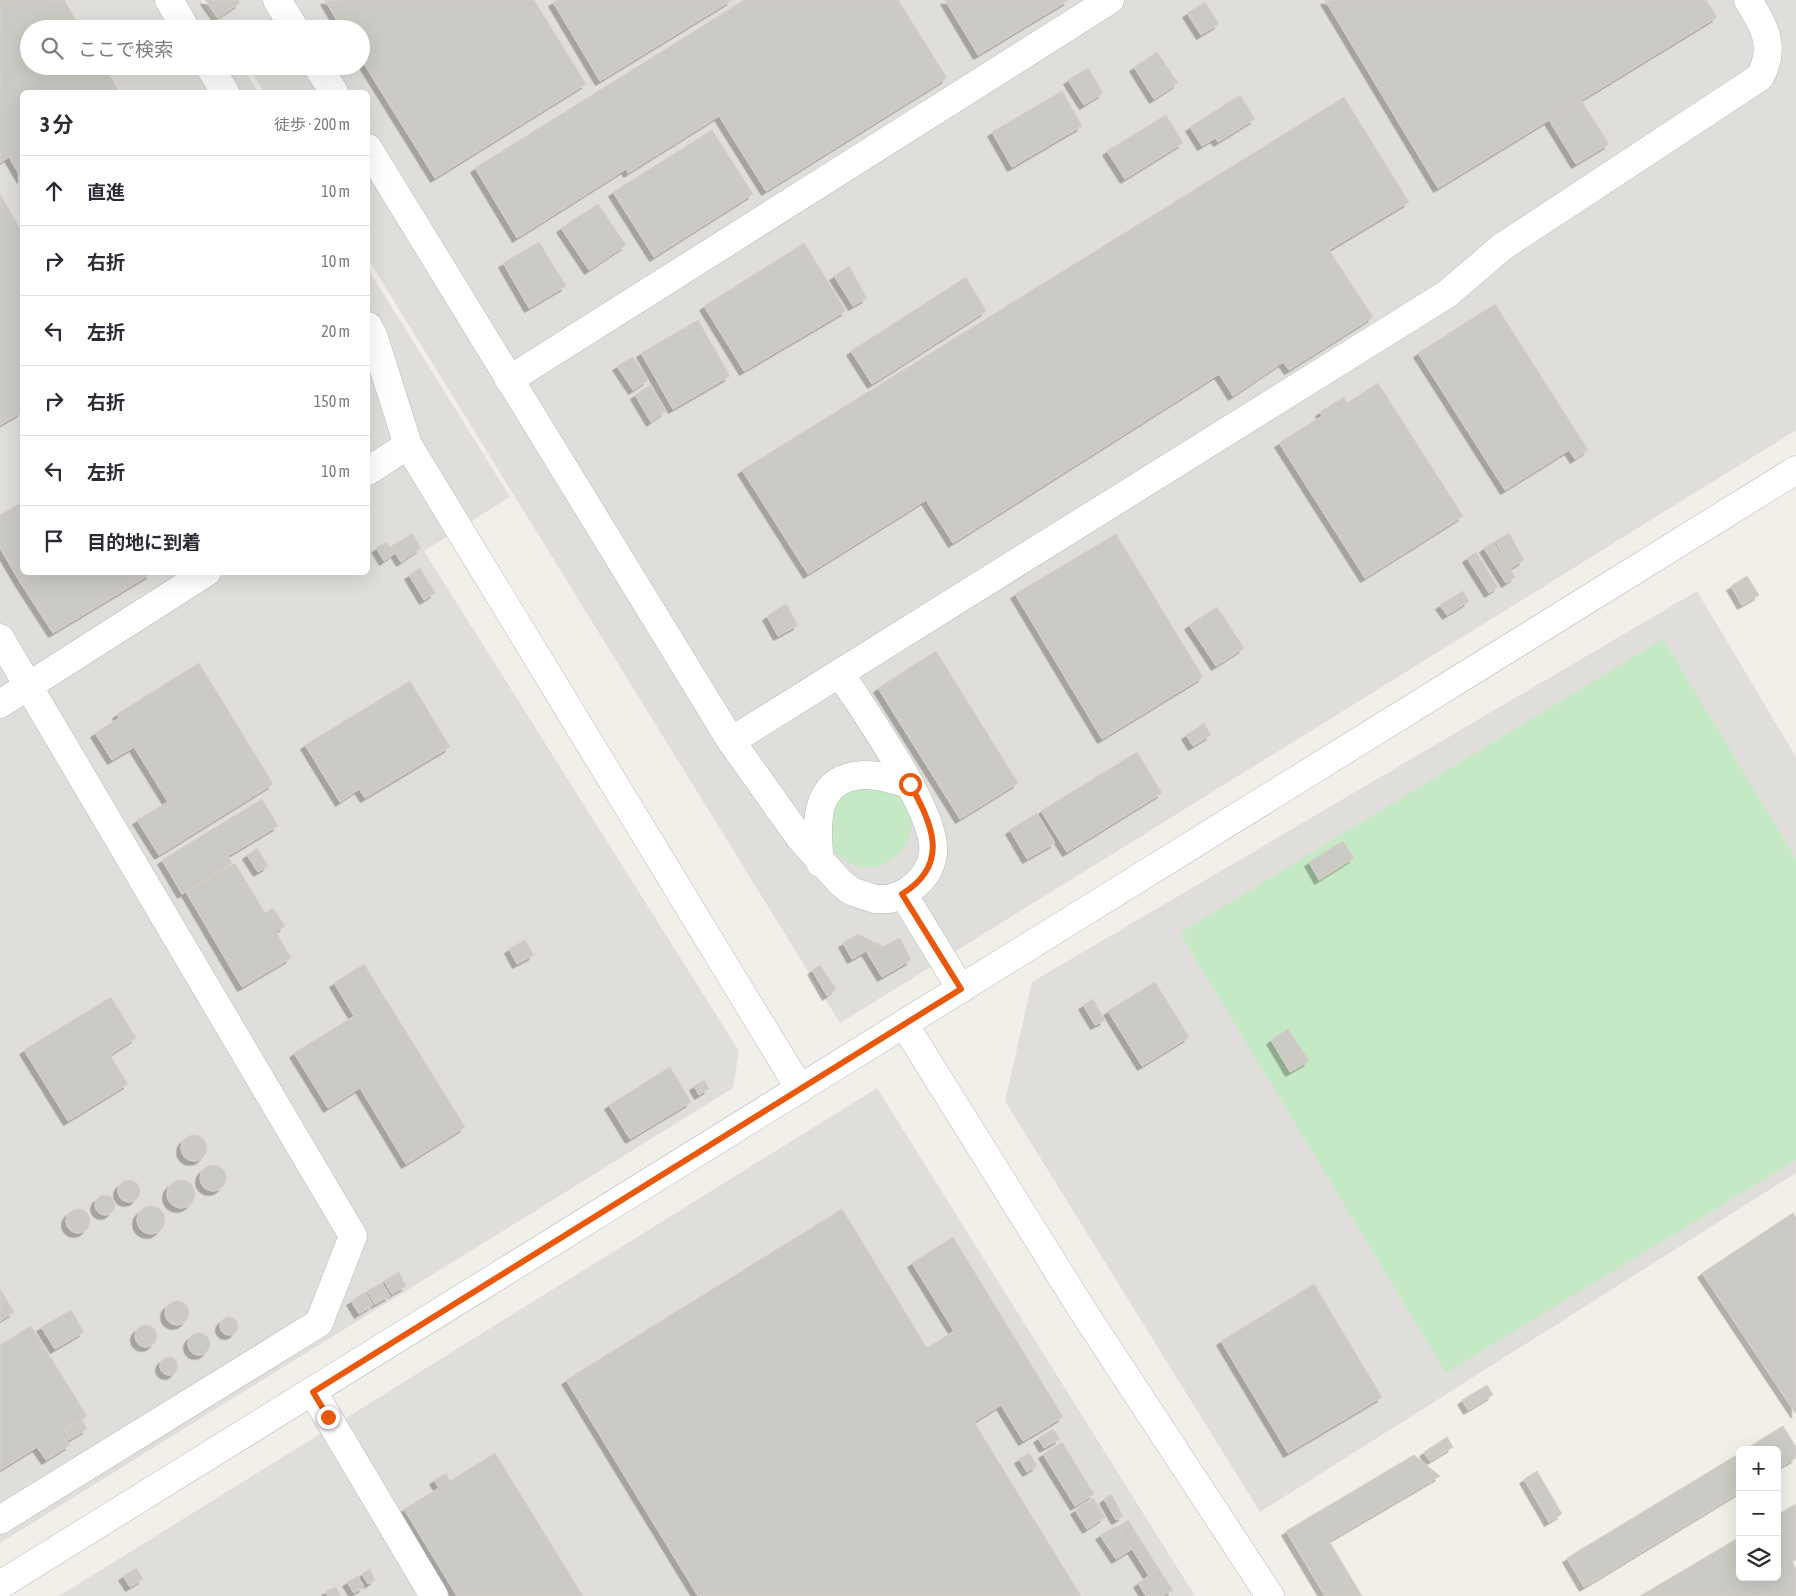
<!DOCTYPE html>
<html lang="ja">
<head>
<meta charset="utf-8">
<style>
  body { margin:0; font-family:"Asap Condensed","Noto Sans JP",sans-serif; background:#f7f7f7; color:#2b2b33 }
  .controls { position:absolute; right:15px; bottom:15px; display:grid; overflow:hidden; border-radius:8px; box-shadow:0 5px 20px #0002 }
  .controls button { width:45px; height:45px; display:grid; place-items:center; padding:0; border:0; border-bottom:1px solid #e1e1e2; background:#fff; color:#2b2b33; font:25px sans-serif }
  .stop { position:absolute; width:15px; height:15px; margin:-11px; border:4px solid #ea580c; border-radius:50%; background:#fff }
  .stop.end { background:#ea580c; border-color:#fff; box-shadow:0 1px 5px #0008 }
  .list { margin:0; padding:0; list-style:none }
  h2 { display:flex; justify-content:space-between; align-items:center; height:65px; margin:0; padding:0 20px; font-size:21px }
  h2 small { font-size:16px; font-weight:400; color:#7c7c81 }
  .list li { display:grid; grid-template-columns:32px 1fr auto; gap:15px; align-items:center; box-sizing:border-box; height:70px; padding:0 20px; border-top:1px solid #e1e1e2 }
  .list b { display:block; font-size:19px; white-space:nowrap }
  .list em { font-size:16px; font-style:normal; color:#7c7c81 }
  .icon { flex:none; width:28px; height:28px; fill:none; stroke:currentColor; stroke-width:2; stroke-linecap:round; stroke-linejoin:round }
  .map { position:relative; flex:none; width:1796px; height:1596px; overflow:hidden }
  .search { position:absolute; background:#fff; box-shadow:0 5px 20px #0002; left:20px; top:20px; width:350px; height:55px; display:flex; align-items:center; gap:12px; box-sizing:border-box; padding:0 18px; border-radius:28px; color:#7c7c81; font-size:19px }
  .panel { position:absolute; background:#fff; box-shadow:0 5px 20px #0002; left:20px; top:90px; width:350px; height:485px; border-radius:8px }
  .map>svg:first-child { display:block }
</style>
</head>
<body>
<div class="map">
<svg width="1796" height="1596" viewBox="0 0 1796 1596">
  <defs>
    <filter id="shadow"><feDropShadow dx="-4.5" dy="4.5" stdDeviation="0" flood-color="#0004"/></filter>
  </defs>
  <rect width="100%" height="100%" fill="#f1efe8"/>
  <g fill="#e0deda">
    <path d="M0,0H201L219,29H29V66H242L258,92H22V572H368V269L510,497L424,551L739,1051L733,1088L0,1543Z"/>
    <path d="M207,0H1796V430L840,1023L368,259V92H264L248,66H361V29H225Z"/>
    <path d="M1697,591L1796,757V1173L1260,1512L1005,1101L1032,982Z"/>
    <path d="M877,1088L1195,1596H59Z"/>
  </g>
  <g fill="#c5e8c5">
    <path d="M1663,639L1796,859V1160L1446,1373L1180,933Z"/>
    <path d="M860,782C869,785 893,790 900,796C934,827 889,885 848,862C842,859 834,853 832,847C830,841 830,833 830,827C826,796 835,797 860,782Z"/>
  </g>
  <g fill="#cccac5" stroke="#d6d1c6" filter="url(#shadow)">
    <path d="M0,0H64L81,29H29V66H104L119,92H22V179L9,157L0,163Z"/>
    <path d="M205,0H238L240,3L218,18Z"/>
    <path d="M325,0H534L586,84L435,178L361,59V29H342Z"/>
    <path d="M556,0H732L600,81L553,2Z"/>
    <path d="M744,0H898L947,78L766,191L719,116L628,173L626,169L517,238L475,168Z"/>
    <path d="M945,0H1069L978,55Z"/>
    <path d="M1325,0H1706L1717,17L1438,188Z"/>
    <path d="M1205,2L1219,24L1201,35L1187,13Z"/>
    <path d="M1157,52L1178,83L1154,99L1134,67Z"/>
    <path d="M1088,68L1103,93L1084,105L1068,80Z"/>
    <path d="M1062,91L1082,126L1012,167L992,132Z"/>
    <path d="M1240,95L1255,119L1218,142L1215,138L1202,146L1190,127Z"/>
    <path d="M1344,97L1409,202L1329,250L1373,317L1289,370L1283,362L1233,396L1219,374L953,543L926,500L808,574L742,470Z"/>
    <path d="M1581,100L1609,144L1576,164L1549,120Z"/>
    <path d="M1166,115L1183,143L1125,179L1107,151Z"/>
    <path d="M712,130L753,194L654,257L613,192Z"/>
    <path d="M0,194L22,232V412L0,425Z"/>
    <path d="M598,204L626,245L589,270L561,228Z"/>
    <path d="M539,242L566,286L529,308L503,263Z"/>
    <path d="M804,243L846,311L744,371L704,306Z"/>
    <path d="M849,266L867,298L853,306L834,276Z"/>
    <path d="M966,277L986,311L872,384L851,351Z"/>
    <path d="M1495,304L1588,450L1575,459L1569,450L1505,490L1418,353Z"/>
    <path d="M698,320L730,376L673,409L641,353Z"/>
    <path d="M633,357L648,380L633,390L617,366Z"/>
    <path d="M1378,383L1463,516L1365,578L1279,443L1322,416L1320,412L1344,397L1347,403Z"/>
    <path d="M650,385L666,411L651,422L635,395Z"/>
    <path d="M22,502V572H37L20,582L0,548V515Z"/>
    <path d="M1509,533L1524,560L1511,568L1495,541Z"/>
    <path d="M412,534L421,548L401,562L391,546Z"/>
    <path d="M1116,534L1203,677L1102,739L1015,594Z"/>
    <path d="M387,542L394,554L384,561L376,548Z"/>
    <path d="M1493,542L1515,577L1506,583L1484,548Z"/>
    <path d="M1476,552L1498,587L1489,593L1467,558Z"/>
    <path d="M420,568L435,593L424,600L409,575Z"/>
    <path d="M37,572H150L151,574L53,633L20,582Z"/>
    <path d="M1747,576L1759,595L1742,605L1731,586Z"/>
    <path d="M1463,591L1469,601L1447,615L1440,605Z"/>
    <path d="M786,604L798,625L778,636L767,616Z"/>
    <path d="M1217,607L1244,648L1216,666L1189,625Z"/>
    <path d="M936,651L1018,783L960,819L878,688Z"/>
    <path d="M199,663L273,784L159,855L137,820L168,802L134,747L112,760L95,733L119,718L117,714Z"/>
    <path d="M410,681L450,747L365,798L359,789L340,802L305,745Z"/>
    <path d="M1204,723L1211,735L1193,746L1186,735Z"/>
    <path d="M1137,752L1162,793L1067,852L1041,811Z"/>
    <path d="M262,799L278,826L228,856L232,864L182,894L162,860Z"/>
    <path d="M1037,813L1055,843L1027,859L1010,830Z"/>
    <path d="M1343,841L1354,858L1319,880L1309,862Z"/>
    <path d="M257,848L268,866L258,872L247,855Z"/>
    <path d="M235,863L265,913L273,908L285,926L276,932L291,958L242,987L186,892Z"/>
    <path d="M858,934L878,944L852,959L843,943Z"/>
    <path d="M900,938L911,960L882,977L866,951L880,943L882,947Z"/>
    <path d="M525,940L534,955L517,964L509,949Z"/>
    <path d="M364,964L465,1127L406,1164L360,1088L328,1108L294,1053L354,1016L334,983Z"/>
    <path d="M820,965L836,989L827,996L812,970Z"/>
    <path d="M1155,982L1189,1037L1142,1066L1108,1011Z"/>
    <path d="M111,997L136,1038L110,1055L128,1084L68,1121L24,1050Z"/>
    <path d="M1093,999L1105,1020L1095,1025L1083,1005Z"/>
    <path d="M1288,1029L1309,1061L1290,1072L1271,1040Z"/>
    <path d="M670,1067L691,1102L630,1139L609,1105Z"/>
    <path d="M704,1080L709,1089L699,1095L694,1086Z"/>
    <circle cx="194" cy="1148" r="13"/>
    <circle cx="213" cy="1178" r="13"/>
    <circle cx="181" cy="1194" r="14"/>
    <circle cx="129" cy="1191" r="11"/>
    <circle cx="105" cy="1205" r="10"/>
    <circle cx="151" cy="1220" r="14"/>
    <path d="M842,1209L927,1348L954,1331L912,1263L953,1237L1063,1417L1023,1441L1001,1405L974,1422L1081,1596H698L566,1380Z"/>
    <circle cx="78" cy="1221" r="12"/>
    <path d="M1793,1213L1796,1218V1414L1702,1273Z"/>
    <path d="M399,1272L406,1286L392,1294L384,1281Z"/>
    <path d="M382,1283L390,1296L375,1304L367,1291Z"/>
    <path d="M1314,1284L1382,1397L1288,1453L1221,1341Z"/>
    <path d="M0,1289L14,1312L0,1321Z"/>
    <path d="M365,1292L373,1305L359,1314L351,1301Z"/>
    <circle cx="177" cy="1313" r="12"/>
    <path d="M71,1310L84,1332L55,1349L41,1327Z"/>
    <circle cx="229" cy="1326" r="9"/>
    <circle cx="146" cy="1336" r="11"/>
    <path d="M31,1326L87,1416L62,1431L70,1445L46,1460L37,1447L0,1470V1345Z"/>
    <circle cx="199" cy="1344" r="11"/>
    <circle cx="169" cy="1366" r="9"/>
    <path d="M1487,1385L1493,1395L1468,1410L1462,1400Z"/>
    <path d="M82,1420L87,1429L69,1440L64,1431Z"/>
    <path d="M1783,1426L1796,1447V1458L1777,1469V1450H1744Z"/>
    <path d="M1053,1429L1060,1439L1044,1448L1038,1438Z"/>
    <path d="M1447,1437L1453,1447L1430,1461L1424,1452Z"/>
    <path d="M1062,1442L1094,1494L1075,1506L1043,1454Z"/>
    <path d="M495,1453L583,1596H457L404,1509L439,1488L434,1480L446,1473L450,1481Z"/>
    <path d="M1029,1453L1037,1466L1027,1472L1019,1459Z"/>
    <path d="M1740,1453V1492L1584,1587L1567,1558Z"/>
    <path d="M1414,1455L1440,1476L1329,1541L1362,1596H1325L1286,1531Z"/>
    <path d="M1537,1471L1562,1514L1549,1522L1524,1479Z"/>
    <path d="M1111,1494L1123,1516L1116,1520L1104,1499Z"/>
    <path d="M1093,1498L1105,1517L1087,1529L1075,1510Z"/>
    <path d="M1796,1504V1559L1792,1562L1796,1569V1596H1640L1740,1537V1577H1777V1515Z"/>
    <path d="M1128,1520L1159,1569L1149,1576L1118,1527Z"/>
    <path d="M1117,1526L1132,1549L1116,1559L1100,1535Z"/>
    <path d="M136,1568L143,1579L130,1587L123,1576Z"/>
    <path d="M370,1569L375,1580L368,1584L362,1574Z"/>
    <path d="M1159,1569L1173,1590L1163,1596H1146L1138,1583Z"/>
    <path d="M358,1576L364,1587L354,1593L347,1582Z"/>
    <path d="M336,1587L341,1596H328L326,1591Z"/>
  </g>
  <g fill="none" stroke-linecap="round" stroke-linejoin="round">
    <g stroke="#b5b8bc" stroke-width="29">
      <g id="minor">
        <path d="M169,0L186,29"/>
        <path d="M277,0L295,29"/>
        <path d="M209,66L225,92"/>
        <path d="M317,66L334,92"/>
        <path d="M368,148L731,741L800,838L841,883L851,891L875,899H889L903,894L961,989"/>
        <path d="M368,326L373,335L408,445L800,1089"/>
        <path d="M509,380L1110,0"/>
        <path d="M368,471L408,445"/>
        <path d="M0,638L353,1236L319,1323L0,1520"/>
        <path d="M840,673C863,710 938,813 933,853C931,872 918,885 903,894"/>
        <path d="M0,704L207,572"/>
        <path d="M731,741L1447,294L1502,247L1760,77C1776,47 1765,27 1748,0"/>
        <path d="M820,863C816,826 812,778 863,775C878,774 895,780 910,784"/>
        <path d="M904,1024L1083,1311L1270,1596"/>
        <path d="M313,1392L434,1596"/>
        <path d="M0,1585L1796,470"/>
      </g>
    </g>
    <use href="#minor" stroke="#fff" stroke-width="28"/>
  </g>
  <g fill="none" stroke-linecap="round" stroke-linejoin="round">
    <path stroke="#ea580c" stroke-width="6" d="M328,1417L313,1392L961,989L902,894C951,864 932,824 910,784"/>
  </g>
</svg>
<div class="controls">
<button>+</button>
<button>−</button>
<button><svg class="icon" aria-label="layers" viewBox="0 0 24 24"><path d="M12 4l9 5-9 5-9-5zM3 14l9 5 9-5"/></svg></button>
</div>
<div class="stop" style="left:910px;top:784px"></div>
<div class="stop end" style="left:328px;top:1417px"></div>
<div class="search"><svg class="icon" aria-label="search" viewBox="0 0 24 24"><circle cx="10" cy="10" r="6"/><path d="M15 15l6 6"/></svg>ここで検索</div>
<section class="panel">
<h2>3 分<small>徒歩 · 200 m</small></h2>
<ul class="list">
<li><svg class="icon" aria-label="ahead" viewBox="0 0 24 24"><path d="M12 20V5M6 11l6-6 6 6"/></svg><div><b>直進</b></div><em>10 m</em></li>
<li><svg class="icon" aria-label="right" viewBox="0 0 24 24"><path d="M7 20v-9h11M14 6l5 5-5 5"/></svg><div><b>右折</b></div><em>10 m</em></li>
<li><svg class="icon" aria-label="left" viewBox="0 0 24 24"><path d="M17 20v-9H6M10 6l-5 5 5 5"/></svg><div><b>左折</b></div><em>20 m</em></li>
<li><svg class="icon" aria-label="right" viewBox="0 0 24 24"><path d="M7 20v-9h11M14 6l5 5-5 5"/></svg><div><b>右折</b></div><em>150 m</em></li>
<li><svg class="icon" aria-label="left" viewBox="0 0 24 24"><path d="M17 20v-9H6M10 6l-5 5 5 5"/></svg><div><b>左折</b></div><em>10 m</em></li>
<li><svg class="icon" aria-label="arrive" viewBox="0 0 24 24"><path d="M6 21V4h12l-3 4 3 4H6"/></svg><div><b>目的地に到着</b></div></li>
</ul>
</section>
</div>
</body>
</html>
